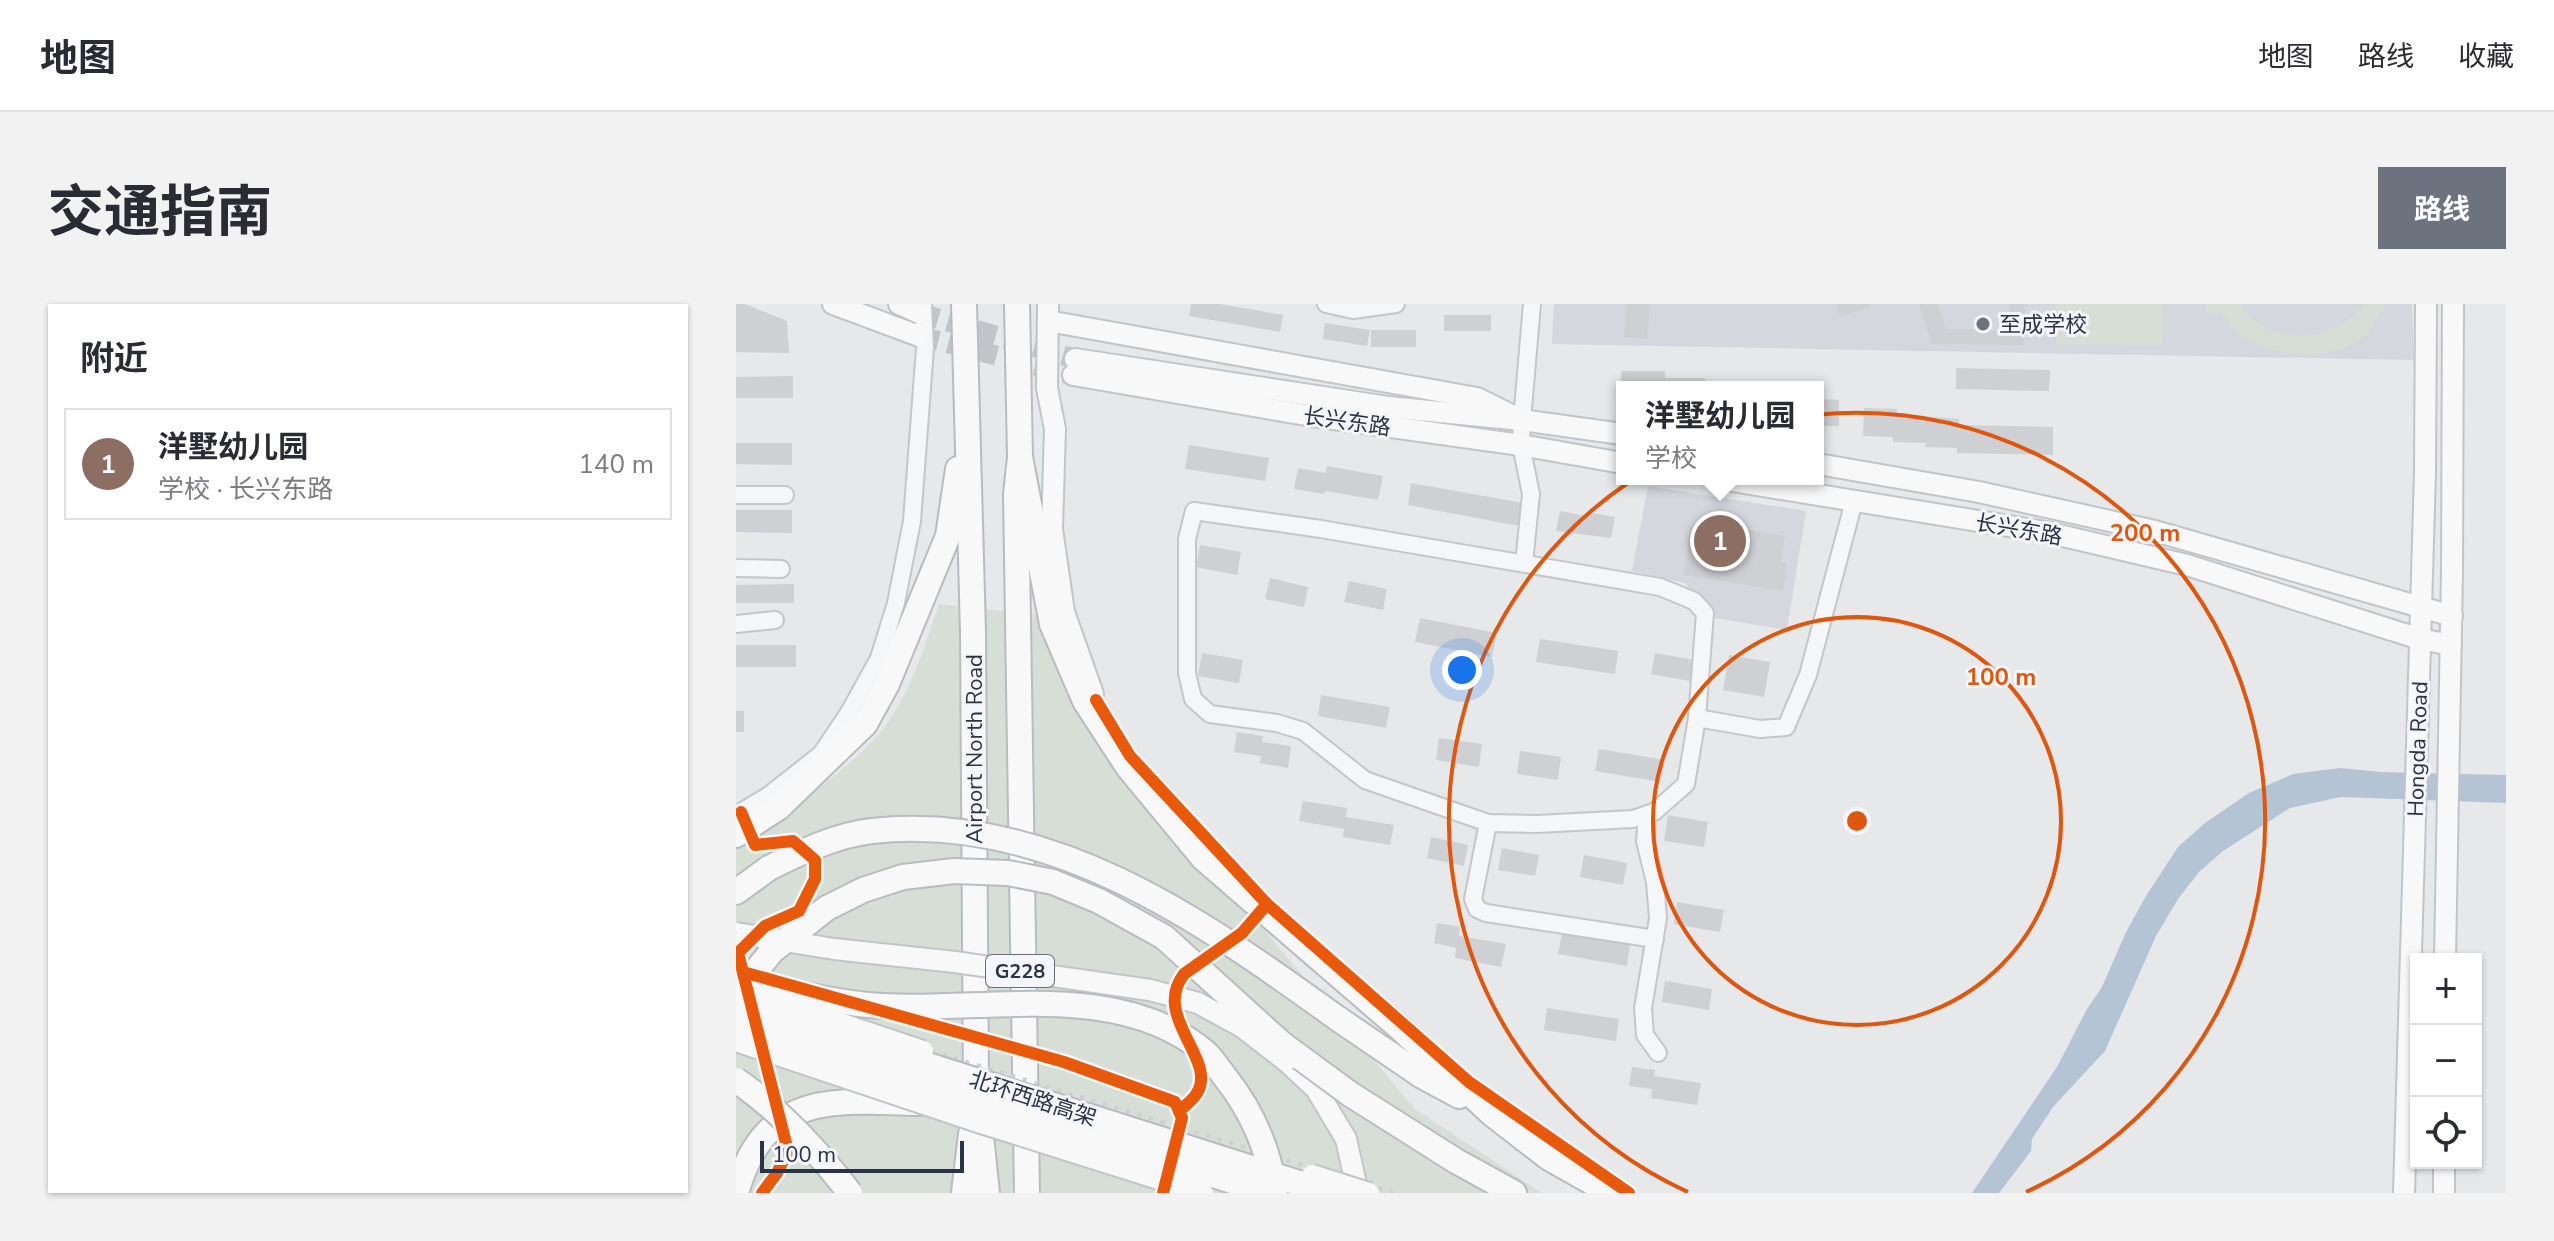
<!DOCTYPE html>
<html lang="zh">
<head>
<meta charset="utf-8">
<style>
  body { margin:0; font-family:"Nunito Sans","Noto Sans SC",sans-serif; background:#f2f2f3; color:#2b2b33 }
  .controls { position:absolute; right:24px; bottom:24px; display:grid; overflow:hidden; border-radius:0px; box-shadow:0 2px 6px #0004 }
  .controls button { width:72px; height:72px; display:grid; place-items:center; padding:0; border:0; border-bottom:2px solid #e1e1e2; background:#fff; color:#2b2b33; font:40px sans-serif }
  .scale { position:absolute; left:24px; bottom:20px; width:204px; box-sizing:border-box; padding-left:8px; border:4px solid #2b3445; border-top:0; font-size:22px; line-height:28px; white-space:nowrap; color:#2b3445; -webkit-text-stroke:6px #f4f6f9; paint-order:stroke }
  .you { position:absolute; left:726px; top:366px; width:28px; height:28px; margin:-20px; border:6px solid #fff; border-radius:50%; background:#1a73e8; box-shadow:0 0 0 12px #1a73e833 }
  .badge { display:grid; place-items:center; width:52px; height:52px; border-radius:50%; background:#6c737f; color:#fff; font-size:26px; font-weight:700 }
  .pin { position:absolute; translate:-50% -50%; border:4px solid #fff; box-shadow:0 2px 8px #0006 }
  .popup { position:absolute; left:880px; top:77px; width:208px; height:104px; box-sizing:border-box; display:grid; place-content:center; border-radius:0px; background:#fff; filter:drop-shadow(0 2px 6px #0005); font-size:26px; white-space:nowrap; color:#7c7c81 }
  .popup b { font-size:30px; color:#2b2b33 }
  .popup::after { content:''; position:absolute; left:50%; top:100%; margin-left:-16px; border:16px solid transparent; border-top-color:#fff }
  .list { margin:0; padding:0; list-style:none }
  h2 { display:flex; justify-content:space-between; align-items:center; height:104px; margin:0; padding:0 32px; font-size:34px }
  h2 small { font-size:26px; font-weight:400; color:#7c7c81 }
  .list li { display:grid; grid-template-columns:52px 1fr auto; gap:24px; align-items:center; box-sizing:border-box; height:112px; margin:0 16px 16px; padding:0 16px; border:2px solid #e1e1e2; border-radius:0px }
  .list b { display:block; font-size:30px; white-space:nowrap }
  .list p { margin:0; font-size:26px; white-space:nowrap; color:#7c7c81 }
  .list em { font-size:26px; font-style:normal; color:#7c7c81 }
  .icon { flex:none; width:44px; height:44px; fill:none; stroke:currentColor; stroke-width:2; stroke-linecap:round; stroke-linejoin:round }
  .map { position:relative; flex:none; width:1770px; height:889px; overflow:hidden; border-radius:0px }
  header { display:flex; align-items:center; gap:48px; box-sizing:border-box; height:112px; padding:0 40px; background:#fff; border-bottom:2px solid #e1e1e2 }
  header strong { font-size:38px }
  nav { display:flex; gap:44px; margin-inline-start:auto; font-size:28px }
  .intro { display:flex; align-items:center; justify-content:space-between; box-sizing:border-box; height:192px; padding:0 48px }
  h1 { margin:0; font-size:56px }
  .button { padding:20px 36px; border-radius:0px; background:#6c737f; color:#fff; font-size:28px; font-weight:700 }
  main { display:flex; gap:48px; padding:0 48px }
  aside { flex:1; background:#fff; border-radius:0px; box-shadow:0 2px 6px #0004 }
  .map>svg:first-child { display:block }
</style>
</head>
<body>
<header>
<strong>地图</strong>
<nav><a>地图</a><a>路线</a><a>收藏</a></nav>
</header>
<div class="intro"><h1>交通指南</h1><a class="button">路线</a></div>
<main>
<aside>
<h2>附近<small></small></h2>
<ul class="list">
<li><span class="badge" style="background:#8d6e63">1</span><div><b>洋墅幼儿园</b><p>学校 · 长兴东路</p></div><em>140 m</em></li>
</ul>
</aside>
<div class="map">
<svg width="1770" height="889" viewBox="0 0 1770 889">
  <rect width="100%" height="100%" fill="#e6e8ea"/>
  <g fill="#d4d7dd">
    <path d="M818,0H1676L1678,56L816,40Z"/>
    <path d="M912,182L1070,207L1051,326L979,314L949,279L896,267Z"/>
  </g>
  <g fill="#d6ded6">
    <path d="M1320,0H1427L1426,41L1320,40Z"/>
    <path d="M1470,0H1504C1531,45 1599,40 1628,0H1650C1644,10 1638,23 1629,31C1596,61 1534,54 1501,28C1495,23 1490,15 1485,9H1470Z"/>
    <path d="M203,300L305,311L333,377L458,563L530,628L679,805L806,889H0V540L9,536C55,502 118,465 152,418C177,384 189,339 203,300Z"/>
  </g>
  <path fill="#b4c4d5" d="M1604,464L1645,468L1770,471V499L1605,493L1554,504L1487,547L1463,568L1442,595L1420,632L1369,747L1317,803L1296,835L1295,847L1263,889H1236L1321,763L1351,705L1366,683L1390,628L1410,592L1442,543L1469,519L1513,489L1557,470Z"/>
  <g fill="#ced0d3">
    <path d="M0,0H9L51,17L53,49L0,48Z"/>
    <path d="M455,0H483L547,11L544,28L453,12Z"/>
    <path d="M890,0H914L911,35L888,33Z"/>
    <path d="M1100,0H1133L1134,3L1104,13Z"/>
    <path d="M1183,0H1202L1210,25L1273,26V0H1289L1288,41L1196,40Z"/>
    <rect x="708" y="11" width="47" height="16"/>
    <path d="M589,19L634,26L631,42L587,35Z"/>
    <rect x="635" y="26" width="45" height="17"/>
    <path d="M1220,64L1314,66L1313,87L1220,85Z"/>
    <path d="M885,67H929V74H969V83H885Z"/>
    <path d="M57,72V94H0V73Z"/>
    <path d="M1082,95L1103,96V122H1082Z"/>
    <path d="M1128,104L1161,105V110L1223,115V121L1317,123V151L1221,149V144L1189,143L1190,139L1157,138V133L1127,132Z"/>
    <path d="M0,139H56V161L0,160Z"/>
    <path d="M453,141L533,154L529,177L449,165Z"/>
    <path d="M591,162L647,172L642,196L589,187L588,190L558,185L562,164L590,169Z"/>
    <path d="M675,179L787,199L783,222L672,201Z"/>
    <path d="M0,206H56V229L0,228Z"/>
    <path d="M824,207L850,212L851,208L879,213L875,234L820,227Z"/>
    <path d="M966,218L1049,232L1045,258L1051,260L1047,287L947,271L955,223L965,225Z"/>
    <path d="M464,241L505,248L501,271L460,263Z"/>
    <path d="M534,274L572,283L568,303L529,295Z"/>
    <path d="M613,277L651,285L647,306L608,298Z"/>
    <path d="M58,280V299H0V281Z"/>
    <path d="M684,314L761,329L756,353L679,338Z"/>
    <path d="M804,335L882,347L879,370L800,358Z"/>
    <rect x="0" y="341" width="60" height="22"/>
    <path d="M466,349L507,356L503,379L462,372Z"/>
    <path d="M919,349L958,356L954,377L915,370Z"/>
    <path d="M993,351L1034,358L1028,393L987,386Z"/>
    <path d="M585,391L654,403L650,424L582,412Z"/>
    <rect x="0" y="407" width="8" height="21"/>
    <path d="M501,428L527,432L526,438L555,442L552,464L524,459L525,452L498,448Z"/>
    <path d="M703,434L746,440L743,463L700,456Z"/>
    <path d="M863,445L929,456L925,478L859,467Z"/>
    <path d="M784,447L825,453L822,476L781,470Z"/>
    <path d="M567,497L611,504L610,513L658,521L654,541L607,533L608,525L563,517Z"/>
    <path d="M932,511L972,518L968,543L928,537Z"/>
    <path d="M695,533L732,541L728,562L691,554Z"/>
    <path d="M766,544L803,551L799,572L762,566Z"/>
    <path d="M848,551L891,559L887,581L844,573Z"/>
    <path d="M941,598L988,606L984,628L938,620Z"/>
    <path d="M701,619L724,623L723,632L770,640L765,663L719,654L720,644L698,639Z"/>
    <path d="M826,629L894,641L891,662L822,650Z"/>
    <path d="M929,677L976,685L973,706L926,698Z"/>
    <path d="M811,704L883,715L880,737L808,726Z"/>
    <path d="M896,763L919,766L918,772L965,779L961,801L915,794L916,785L893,782Z"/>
  </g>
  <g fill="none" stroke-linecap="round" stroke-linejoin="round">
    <g stroke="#c1c4c9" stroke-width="20" stroke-dasharray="20 10" stroke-linecap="butt">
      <path d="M183,9L339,55"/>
      <path d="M183,32L337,71"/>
    </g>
    <g stroke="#c4c6c8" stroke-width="20">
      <g id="minor">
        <path d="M590,0L617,6L660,0"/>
        <path d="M0,191H49"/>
        <path d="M458,207L585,225L924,283L958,297L969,309L961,414L950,480L918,508L897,515L801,520L752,519L629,476L567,427L541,419L474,410L457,395L451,369V235Z"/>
        <path d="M788,259L795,190L785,141L786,116L796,0"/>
        <path d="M0,264L45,265"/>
        <path d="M0,320L39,316"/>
        <path d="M961,414L1024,425L1050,423L1072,371L1118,197"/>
        <path d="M911,510L909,537L919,578L922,614L907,704L909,731L922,749"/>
        <path d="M0,511L33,491L85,450L112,410L143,354L160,299L176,217L189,44L187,0"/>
        <path d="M752,519L737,595L741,605L750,609L919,635"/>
      </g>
    </g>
    <g stroke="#c2c5c8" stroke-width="24">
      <g id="major">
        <path d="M97,0L183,32"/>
        <path d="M163,0L183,9"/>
        <path d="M312,0L311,84L319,125L316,225L328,308L357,390"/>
        <path d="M312,17L741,94L775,111"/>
        <path d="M339,55L652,103L786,116L886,130"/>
        <path d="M337,71L576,112L785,141L886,159"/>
        <path d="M1082,160L1243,188L1419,227L1716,312"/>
        <path d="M984,175L1310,228L1451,261L1684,335L1715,341"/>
        <path d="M1709,655L1716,267L1717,0"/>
        <path d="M550,757L580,785L610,835L622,889"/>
        <path d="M1708,859V889"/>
        <path d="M1668,889L1689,168L1690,0"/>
      </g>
    </g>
    <g stroke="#b8bbbf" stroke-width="28">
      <g id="highway">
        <path d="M228,0L237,328L240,784L251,889"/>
        <path d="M281,0L284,153L280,190L291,889"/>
        <path d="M284,153L316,320L349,397L392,463L468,555L665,725L756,810L813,854L875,889"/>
        <path d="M0,531L42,504L129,420L151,380L212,232L222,165"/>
        <path d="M0,588L33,564"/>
        <path d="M601,714L686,772L723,792"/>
        <path d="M614,790L720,857L778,889"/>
        <path d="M0,889C29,787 95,797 183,799"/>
        <path d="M228,889L235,830"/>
      </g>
    </g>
    <use href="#minor" stroke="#f5f6f7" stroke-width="16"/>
    <use href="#major" stroke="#f8f8f8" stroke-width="20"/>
    <use href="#highway" stroke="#f8f8f8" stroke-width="24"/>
    <g stroke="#cecfd2" stroke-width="4" stroke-dasharray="4 8" stroke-linecap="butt">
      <path d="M0,687L658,889"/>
      <path d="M0,710L384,831L581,889"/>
    </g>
    <g stroke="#c2c5c8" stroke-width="24" stroke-linecap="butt">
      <g id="major-bridge">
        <path d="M0,629L98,645L219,658L414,686L462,699L506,723L550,757"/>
        <path d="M5,686L187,747"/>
        <path d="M0,737L242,818L467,889"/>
        <path d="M576,871L633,889"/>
      </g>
    </g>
    <g stroke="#b8bbbf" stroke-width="28" stroke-linecap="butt">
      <g id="highway-bridge">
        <path d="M33,564C65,548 100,531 136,527C313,508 465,616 601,714"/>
        <path d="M0,676C44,685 88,697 132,701C240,711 380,672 470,749C477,756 483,765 489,773C516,807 533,846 539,889"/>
        <path d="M0,692L36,647L91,604L127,586L167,573L218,567L272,569L317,578L363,597L428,633L546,740L614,790"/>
        <path d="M0,700L594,889"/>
        <path d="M0,720L534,889"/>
        <path d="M0,776C45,807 81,846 114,889"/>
      </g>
    </g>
    <use href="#major-bridge" stroke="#f8f8f8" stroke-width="20"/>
    <use href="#highway-bridge" stroke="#f8f8f8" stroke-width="24"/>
    <g stroke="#f4f6f9" stroke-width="17">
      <g id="cycleway">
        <path d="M360,396L394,452L531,600L733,778L893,889"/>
        <path d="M5,508L19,541L57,537L79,556V575L63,607L29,622L2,649L52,847L41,869L26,889"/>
        <path d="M7,668L328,758L439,798L446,814L427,889"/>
        <path d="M443,807C449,802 457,796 461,789C482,755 415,713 448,670L506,629L531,600"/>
      </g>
    </g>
    <use href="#cycleway" stroke="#e8590c" stroke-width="12"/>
  </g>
  <g fill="none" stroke="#df570f" stroke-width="4">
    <circle cx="1121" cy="517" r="204"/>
    <path d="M952 888A408 408 0 1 1 1290 888"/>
  </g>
  <circle fill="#6c737f" stroke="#f4f6f9" stroke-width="3" cx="1247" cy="20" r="8"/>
  <g text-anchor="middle" stroke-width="6" stroke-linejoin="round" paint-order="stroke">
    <rect fill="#f4f6f9" stroke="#676e7b" stroke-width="2" x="250" y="651" width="68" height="32" rx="6"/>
    <g font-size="20" font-weight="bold" fill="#2b3445">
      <text x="284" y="674">G228</text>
    </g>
    <g font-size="22" fill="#2b3445" stroke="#f4f6f9" text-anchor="start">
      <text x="1263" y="28">至成学校</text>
    </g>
    <g font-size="22" fill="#2b3445" stroke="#f4f6f9">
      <text transform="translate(611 117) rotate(8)" y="8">长兴东路</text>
      <text transform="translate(1283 225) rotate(10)" y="8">长兴东路</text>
      <text transform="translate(238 445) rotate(-90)" y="8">Airport North Road</text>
      <text transform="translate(1681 445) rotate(-88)" y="8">Hongda Road</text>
      <text transform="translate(297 794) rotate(18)" y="8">北环西路高架</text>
    </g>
  </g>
  <circle cx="1121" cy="517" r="12" fill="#df570f" stroke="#f4f6f9" stroke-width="4"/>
  <g font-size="24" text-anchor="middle" font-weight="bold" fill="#df570f" stroke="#f4f6f9" stroke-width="6" stroke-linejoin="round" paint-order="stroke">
    <text x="1409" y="237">200 m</text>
    <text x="1265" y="381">100 m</text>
  </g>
</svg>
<div class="controls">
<button>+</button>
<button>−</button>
<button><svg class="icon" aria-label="locate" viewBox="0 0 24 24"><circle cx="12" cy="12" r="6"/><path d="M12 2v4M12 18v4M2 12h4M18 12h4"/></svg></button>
</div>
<div class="scale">100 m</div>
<div class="you"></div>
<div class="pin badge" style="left:984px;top:237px;background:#8d6e63">1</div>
<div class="popup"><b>洋墅幼儿园</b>学校</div>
</div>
</main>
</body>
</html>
